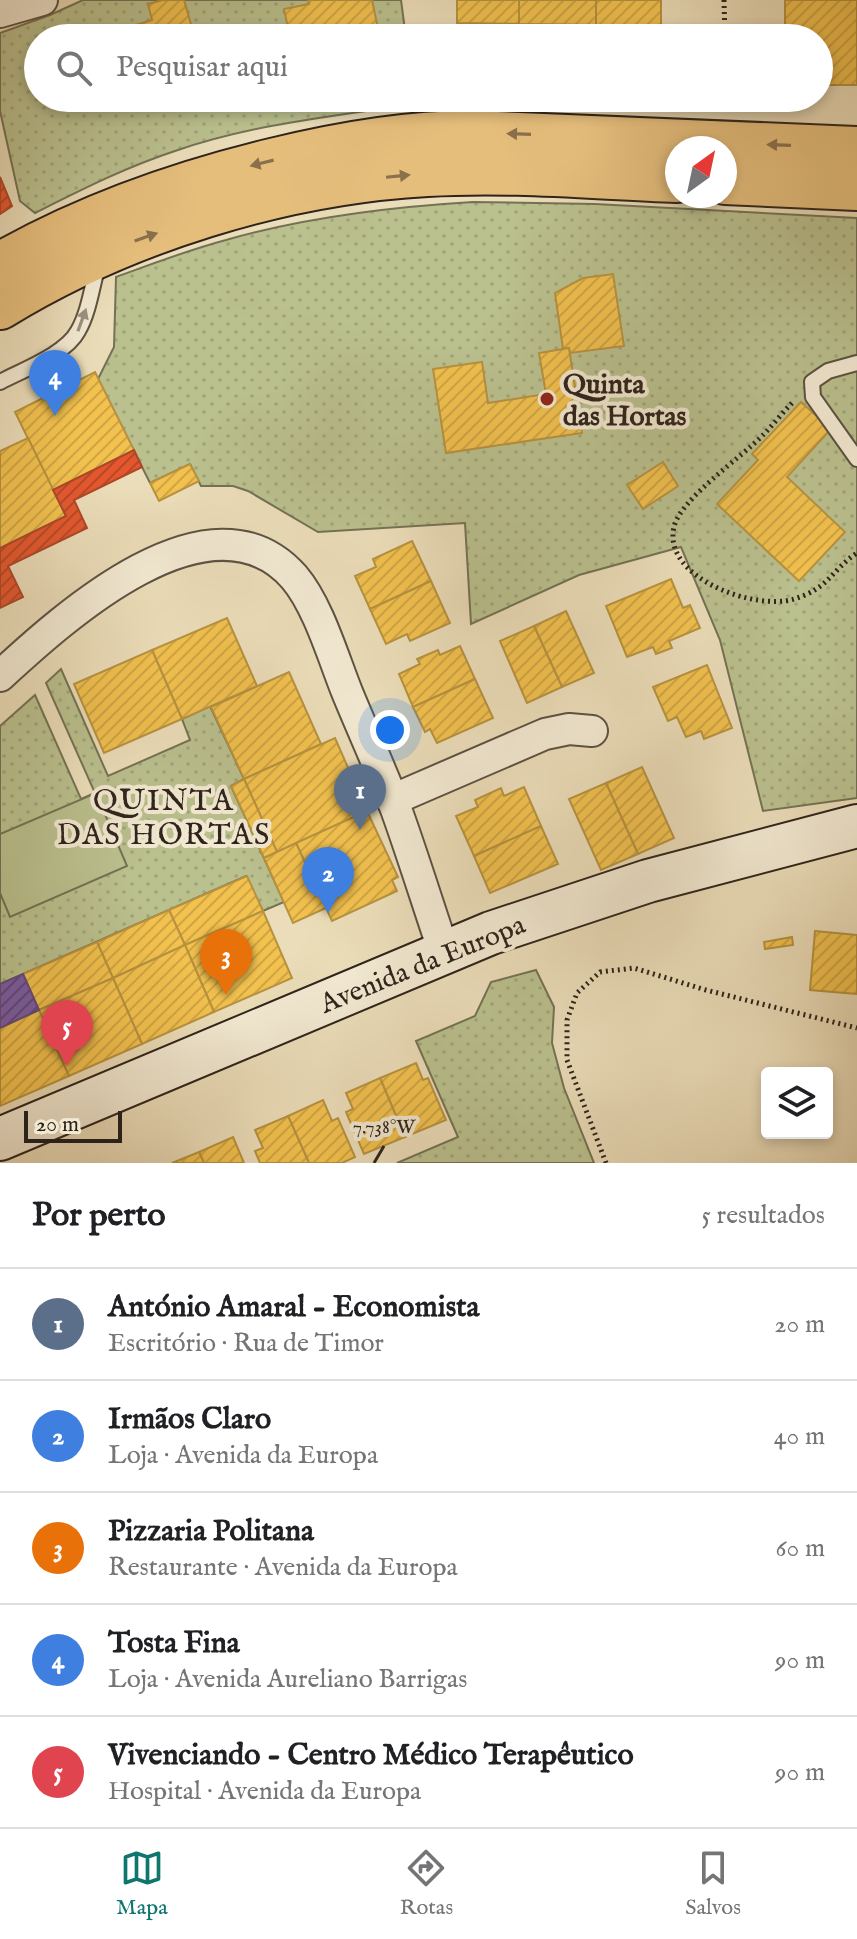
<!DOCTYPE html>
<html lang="pt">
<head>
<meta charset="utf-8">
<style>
  body { margin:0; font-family:"IM FELL English",serif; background:#f2f2f2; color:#202124 }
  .controls { position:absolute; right:24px; bottom:24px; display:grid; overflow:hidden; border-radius:8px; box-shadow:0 4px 12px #0003 }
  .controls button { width:72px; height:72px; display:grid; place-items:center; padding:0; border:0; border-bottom:2px solid #e0e0e0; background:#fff; color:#202124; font:40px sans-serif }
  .compass { position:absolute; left:665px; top:136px; width:72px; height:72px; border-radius:50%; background:#fff; box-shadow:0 4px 12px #0003; rotate:33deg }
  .scale { position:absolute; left:24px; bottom:20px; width:98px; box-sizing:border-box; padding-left:8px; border:4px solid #2e231b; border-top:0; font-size:22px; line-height:28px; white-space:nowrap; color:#2e231b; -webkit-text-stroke:6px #f2e9d2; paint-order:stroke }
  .you { position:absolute; left:390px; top:730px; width:28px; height:28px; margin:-20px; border:6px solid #fff; border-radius:50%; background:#1a73e8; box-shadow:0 0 0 12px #1a73e833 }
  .badge { display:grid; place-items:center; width:52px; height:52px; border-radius:50%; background:#0f766e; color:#fff; font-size:26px; font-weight:700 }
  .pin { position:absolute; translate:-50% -66px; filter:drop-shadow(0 2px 4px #0008) }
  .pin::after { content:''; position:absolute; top:42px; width:28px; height:24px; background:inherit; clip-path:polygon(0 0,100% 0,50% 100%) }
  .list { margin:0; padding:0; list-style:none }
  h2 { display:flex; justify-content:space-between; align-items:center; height:104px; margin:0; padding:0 32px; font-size:34px }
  h2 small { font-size:26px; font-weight:400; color:#757577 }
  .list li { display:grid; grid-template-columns:52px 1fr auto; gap:24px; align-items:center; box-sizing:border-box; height:112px; padding:0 32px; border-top:2px solid #e0e0e0 }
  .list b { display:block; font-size:30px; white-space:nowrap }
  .list p { margin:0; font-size:26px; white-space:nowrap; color:#757577 }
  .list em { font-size:26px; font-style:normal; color:#757577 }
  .icon { flex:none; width:44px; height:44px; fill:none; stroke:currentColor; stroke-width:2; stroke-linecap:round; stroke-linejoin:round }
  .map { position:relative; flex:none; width:857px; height:1163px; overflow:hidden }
  .search { position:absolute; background:#fff; box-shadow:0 4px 12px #0003; left:24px; right:24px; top:24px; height:88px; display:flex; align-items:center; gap:20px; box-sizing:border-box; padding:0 28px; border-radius:44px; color:#757577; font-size:30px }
  .sheet { height:664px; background:#fff }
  nav { display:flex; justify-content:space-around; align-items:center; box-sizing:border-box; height:112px; border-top:2px solid #e0e0e0; background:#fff; font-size:22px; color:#757577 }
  nav a { display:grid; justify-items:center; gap:4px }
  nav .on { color:#0f766e }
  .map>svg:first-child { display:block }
</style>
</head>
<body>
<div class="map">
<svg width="857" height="1163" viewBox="0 0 857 1163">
  <defs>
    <pattern id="grass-dots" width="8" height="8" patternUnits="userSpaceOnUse" patternTransform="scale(2)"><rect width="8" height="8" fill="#bac08e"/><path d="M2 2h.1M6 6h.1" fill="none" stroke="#a0a57a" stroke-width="1.8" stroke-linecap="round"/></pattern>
    <pattern id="homes-hatch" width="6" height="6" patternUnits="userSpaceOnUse" patternTransform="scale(2)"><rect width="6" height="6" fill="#f2c14e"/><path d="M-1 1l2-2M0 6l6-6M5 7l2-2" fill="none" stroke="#d0a644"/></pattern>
    <pattern id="shops-hatch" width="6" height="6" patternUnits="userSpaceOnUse" patternTransform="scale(2)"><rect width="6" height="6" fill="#e4572e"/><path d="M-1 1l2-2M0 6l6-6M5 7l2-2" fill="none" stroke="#b94826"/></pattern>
    <pattern id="offices-hatch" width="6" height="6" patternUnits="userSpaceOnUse" patternTransform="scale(2)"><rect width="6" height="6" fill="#7b5ea7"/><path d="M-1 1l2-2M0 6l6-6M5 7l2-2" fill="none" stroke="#60497f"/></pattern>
  </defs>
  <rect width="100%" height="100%" fill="#ebddb9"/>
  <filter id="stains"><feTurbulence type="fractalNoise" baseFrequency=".0025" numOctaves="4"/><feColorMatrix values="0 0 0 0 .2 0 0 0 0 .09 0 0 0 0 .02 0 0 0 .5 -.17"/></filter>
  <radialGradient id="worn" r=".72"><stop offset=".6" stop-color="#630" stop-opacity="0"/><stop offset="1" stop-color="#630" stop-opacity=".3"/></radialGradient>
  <g fill="url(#grass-dots)" stroke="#747254" stroke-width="2">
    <path d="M83,0H401L406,38H38V98H415V104C335,116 253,124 175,151C126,167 81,190 35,213L20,201L0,111V33L50,15Z"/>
    <path d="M473,202L595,204L857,218V798L763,811L720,640L681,547L579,575L471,624L465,523L318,532L248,491L233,486H201L190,464L150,483L98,379L114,347L116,277C152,264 188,250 226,240C306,217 389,207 473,202Z"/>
    <path d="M61,669L108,776L190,740L182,719L210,706L244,779L231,786L284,902L263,911L246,876L0,984V726L35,695L81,799L95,793L46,683Z"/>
    <path d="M536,970L554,1007L552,1043L564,1088L594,1163H397L458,1137L416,1041L475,1016L491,982Z"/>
  </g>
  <path fill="#bac08e" stroke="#747254" stroke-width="2" d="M96,793L127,866L10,917L0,893V834Z"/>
  <g fill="url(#homes-hatch)" stroke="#b7923f" stroke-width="2">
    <path d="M163,0H184L195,38H113V32L152,20L148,4Z"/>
    <path d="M308,0H372L380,38H290L284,9L309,4Z"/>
    <path d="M457,0H519V24L457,23Z"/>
    <path d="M519,0H596V25L519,24Z"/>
    <rect x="596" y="0" width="65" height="25"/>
    <path d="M785,0H857V85H819V38H785Z"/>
    <path d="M613,274L624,346L570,353L569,348L563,349L555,293L583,278Z"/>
    <path d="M569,348L582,433L446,453L433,369L482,362L488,403L546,394L539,353Z"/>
    <path d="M95,372L134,450L53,490L15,412Z"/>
    <path d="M801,402L831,429L787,477L845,532L799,581L717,504L758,460L752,454Z"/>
    <path d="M28,438L66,516L0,548V451Z"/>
    <path d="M663,462L678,486L643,509L627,485Z"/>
    <path d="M190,464L199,481L159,501L150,483Z"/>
    <path d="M412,541L431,581L370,609L355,576L376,567L373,559Z"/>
    <path d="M671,579L683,608L690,605L700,628L669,641L672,648L656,654L653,647L627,657L606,606Z"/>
    <path d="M431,581L450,623L410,641L407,634L386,644L370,609Z"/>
    <path d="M566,611L594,673L562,687L534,626Z"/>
    <path d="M227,618L257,686L182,719L152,650Z"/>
    <path d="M534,626L562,687L527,703L500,641Z"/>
    <path d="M460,646L475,679L413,707L399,674L420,664L417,659L438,650L440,655Z"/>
    <path d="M152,650L182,719L104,753L74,684Z"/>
    <path d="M707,665L732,728L704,739L701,731L686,737L677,717L668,721L653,687Z"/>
    <path d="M289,672L321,744L244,779L211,707Z"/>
    <path d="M475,679L493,718L437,743L430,729L425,732L413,707Z"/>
    <path d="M335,738L367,811L277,852L244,779Z"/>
    <path d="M642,767L674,838L638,854L606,783Z"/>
    <path d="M244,779L277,852L264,858L231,786Z"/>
    <path d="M606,783L638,854L601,870L569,799Z"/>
    <path d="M524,787L541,826L474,856L456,816L478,807L475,800L501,788L504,796Z"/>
    <path d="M367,811L398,877L392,880L397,891L332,921L296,843Z"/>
    <path d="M541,826L558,864L490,893L474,856Z"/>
    <path d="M296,843L326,908L293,923L264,858Z"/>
    <path d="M247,876L263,911L185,945L169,910Z"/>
    <path d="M169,910L185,945L113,978L97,942Z"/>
    <path d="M263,911L292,978L214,1012L185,945Z"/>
    <path d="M815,931L857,935V994L810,990Z"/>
    <path d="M792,937L793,945L765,949L764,942Z"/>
    <path d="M97,942L113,978L39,1010L23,974Z"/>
    <path d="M185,945L214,1012L142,1044L113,978Z"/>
    <path d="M113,978L142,1044L69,1076L39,1010Z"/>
    <path d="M39,1010L69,1076L0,1106V1028Z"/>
    <path d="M416,1063L423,1080L428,1078L446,1120L405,1137L380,1078Z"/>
    <path d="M380,1078L405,1137L364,1154L346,1112L353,1109L346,1093Z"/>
    <path d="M323,1100L332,1121L338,1118L355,1157L342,1163H309L288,1116Z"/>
    <path d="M288,1116L309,1163H260L255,1151L263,1148L255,1130Z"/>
    <path d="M233,1137L244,1163H204L199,1152Z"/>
    <path d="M199,1152L204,1163H172Z"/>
  </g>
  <g fill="url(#shops-hatch)" stroke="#ad4728" stroke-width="2">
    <path d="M0,177L12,206L0,214Z"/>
    <path d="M134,450L142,467L74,500L87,528L8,566L23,597L0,608V548L66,516L53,490Z"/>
  </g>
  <path fill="url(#offices-hatch)" stroke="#644c7d" stroke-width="2" d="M23,974L39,1010L0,1028V984Z"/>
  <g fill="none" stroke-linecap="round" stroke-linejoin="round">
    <g stroke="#5d5242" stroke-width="18">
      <g id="service">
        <path d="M857,363L828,371L812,382L813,397L857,459"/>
        <path d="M0,382C23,370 66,354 78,331C89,312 92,286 98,265"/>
      </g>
    </g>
    <g stroke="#5d5242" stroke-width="34">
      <g id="minor">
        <path d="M0,12L42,0"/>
        <path d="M0,676C63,618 211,483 294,577C318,605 333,657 347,692C363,731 381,770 396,809C413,856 428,905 444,952"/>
        <path d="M392,800L545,734L569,729L592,731"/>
      </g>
    </g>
    <g stroke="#2e231b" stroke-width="46">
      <path id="secondary" d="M0,1139L491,933L648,881L857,826"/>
    </g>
    <g stroke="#2e231b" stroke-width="48">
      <g id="primary">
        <path d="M725,182L857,188"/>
        <path d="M0,265C86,216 177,184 272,161C337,145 403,133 471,133L857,149"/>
        <path d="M0,307C124,231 282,182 427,174C510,169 594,177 677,180"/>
      </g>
    </g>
    <g stroke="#2e231b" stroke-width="5" stroke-dasharray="2 4" stroke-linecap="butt">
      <path d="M724,0L725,38"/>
      <path d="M792,403C782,413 773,425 763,435C742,457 680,499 674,527C662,578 755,611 794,599C830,588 830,571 857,553"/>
      <path d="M606,1163L567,1060V1020L577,993L600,972L634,968L706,990L857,1028"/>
    </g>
    <use href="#service" stroke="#f2e9d2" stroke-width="14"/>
    <use href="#minor" stroke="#f2e9d2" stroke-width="30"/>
    <use href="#secondary" stroke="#f2e9d2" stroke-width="42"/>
    <use href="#primary" stroke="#e6be7c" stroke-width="44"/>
  </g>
  <defs><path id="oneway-solid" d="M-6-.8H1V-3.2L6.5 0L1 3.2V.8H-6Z" transform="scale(2)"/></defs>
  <g fill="#8a704c">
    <use href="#oneway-solid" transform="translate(519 134) rotate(-178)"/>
    <use href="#oneway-solid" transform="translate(779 145) rotate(-178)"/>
    <use href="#oneway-solid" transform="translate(262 163) rotate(166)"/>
    <use href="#oneway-solid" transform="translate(398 176) rotate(-6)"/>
    <use href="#oneway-solid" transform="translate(146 237) rotate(-19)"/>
  </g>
  <use fill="#9a9080" href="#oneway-solid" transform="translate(82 320) rotate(-70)"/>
  <path fill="none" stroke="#2e231b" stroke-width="3" d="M374,1163L384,1146"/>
  <circle fill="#8f2418" stroke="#f2e9d2" stroke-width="3" cx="547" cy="399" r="8"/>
  <g text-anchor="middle" stroke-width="8" stroke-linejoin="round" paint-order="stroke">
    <g font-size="28" font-weight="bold" fill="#2e231b" stroke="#f2e9d2" text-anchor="start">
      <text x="563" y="393">Quinta<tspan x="563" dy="32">das Hortas</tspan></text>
    </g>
    <g font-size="28" fill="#2e231b" stroke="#f2e9d2">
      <text transform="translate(422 963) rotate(-22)" y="10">Avenida da Europa</text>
    </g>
    <g font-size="30" letter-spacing="2" fill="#2e231b" stroke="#f2e9d2">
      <text x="164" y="810">QUINTA<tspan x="164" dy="34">DAS HORTAS</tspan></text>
    </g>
  </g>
  <g font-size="20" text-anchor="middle" fill="#2e231b" stroke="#f2e9d2" stroke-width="8" stroke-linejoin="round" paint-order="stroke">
    <text x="384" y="1133">7.738°W</text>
  </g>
  <rect width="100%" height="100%" filter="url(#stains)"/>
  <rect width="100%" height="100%" fill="url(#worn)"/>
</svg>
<div class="controls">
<button><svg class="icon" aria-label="layers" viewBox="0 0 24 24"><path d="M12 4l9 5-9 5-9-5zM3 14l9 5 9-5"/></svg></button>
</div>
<svg class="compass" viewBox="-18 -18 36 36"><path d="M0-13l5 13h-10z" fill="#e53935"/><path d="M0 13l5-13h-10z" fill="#757577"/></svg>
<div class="scale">20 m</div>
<div class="you"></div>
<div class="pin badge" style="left:360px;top:830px;background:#5c6f8a">1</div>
<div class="pin badge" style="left:328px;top:913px;background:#3f7fe0">2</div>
<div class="pin badge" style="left:226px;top:995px;background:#e8710a">3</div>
<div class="pin badge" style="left:55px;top:416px;background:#3f7fe0">4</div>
<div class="pin badge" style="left:67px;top:1066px;background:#e0444e">5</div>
<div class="search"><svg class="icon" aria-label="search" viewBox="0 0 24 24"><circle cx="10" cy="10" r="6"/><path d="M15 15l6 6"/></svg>Pesquisar aqui</div>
</div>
<section class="sheet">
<h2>Por perto<small>5 resultados</small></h2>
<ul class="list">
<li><span class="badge" style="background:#5c6f8a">1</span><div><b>António Amaral - Economista</b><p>Escritório · Rua de Timor</p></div><em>20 m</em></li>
<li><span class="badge" style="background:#3f7fe0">2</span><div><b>Irmãos Claro</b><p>Loja · Avenida da Europa</p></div><em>40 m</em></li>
<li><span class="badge" style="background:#e8710a">3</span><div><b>Pizzaria Politana</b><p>Restaurante · Avenida da Europa</p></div><em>60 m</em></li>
<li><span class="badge" style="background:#3f7fe0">4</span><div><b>Tosta Fina</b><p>Loja · Avenida Aureliano Barrigas</p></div><em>90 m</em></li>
<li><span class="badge" style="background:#e0444e">5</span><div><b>Vivenciando - Centro Médico Terapêutico</b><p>Hospital · Avenida da Europa</p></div><em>90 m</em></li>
</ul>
</section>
<nav>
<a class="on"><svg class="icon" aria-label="map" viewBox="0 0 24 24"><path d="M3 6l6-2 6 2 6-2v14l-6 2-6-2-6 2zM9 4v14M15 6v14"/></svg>Mapa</a>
<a><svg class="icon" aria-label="directions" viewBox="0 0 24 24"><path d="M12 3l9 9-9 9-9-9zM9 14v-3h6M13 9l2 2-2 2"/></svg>Rotas</a>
<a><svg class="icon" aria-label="saved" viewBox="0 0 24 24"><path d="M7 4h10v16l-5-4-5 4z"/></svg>Salvos</a>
</nav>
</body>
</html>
